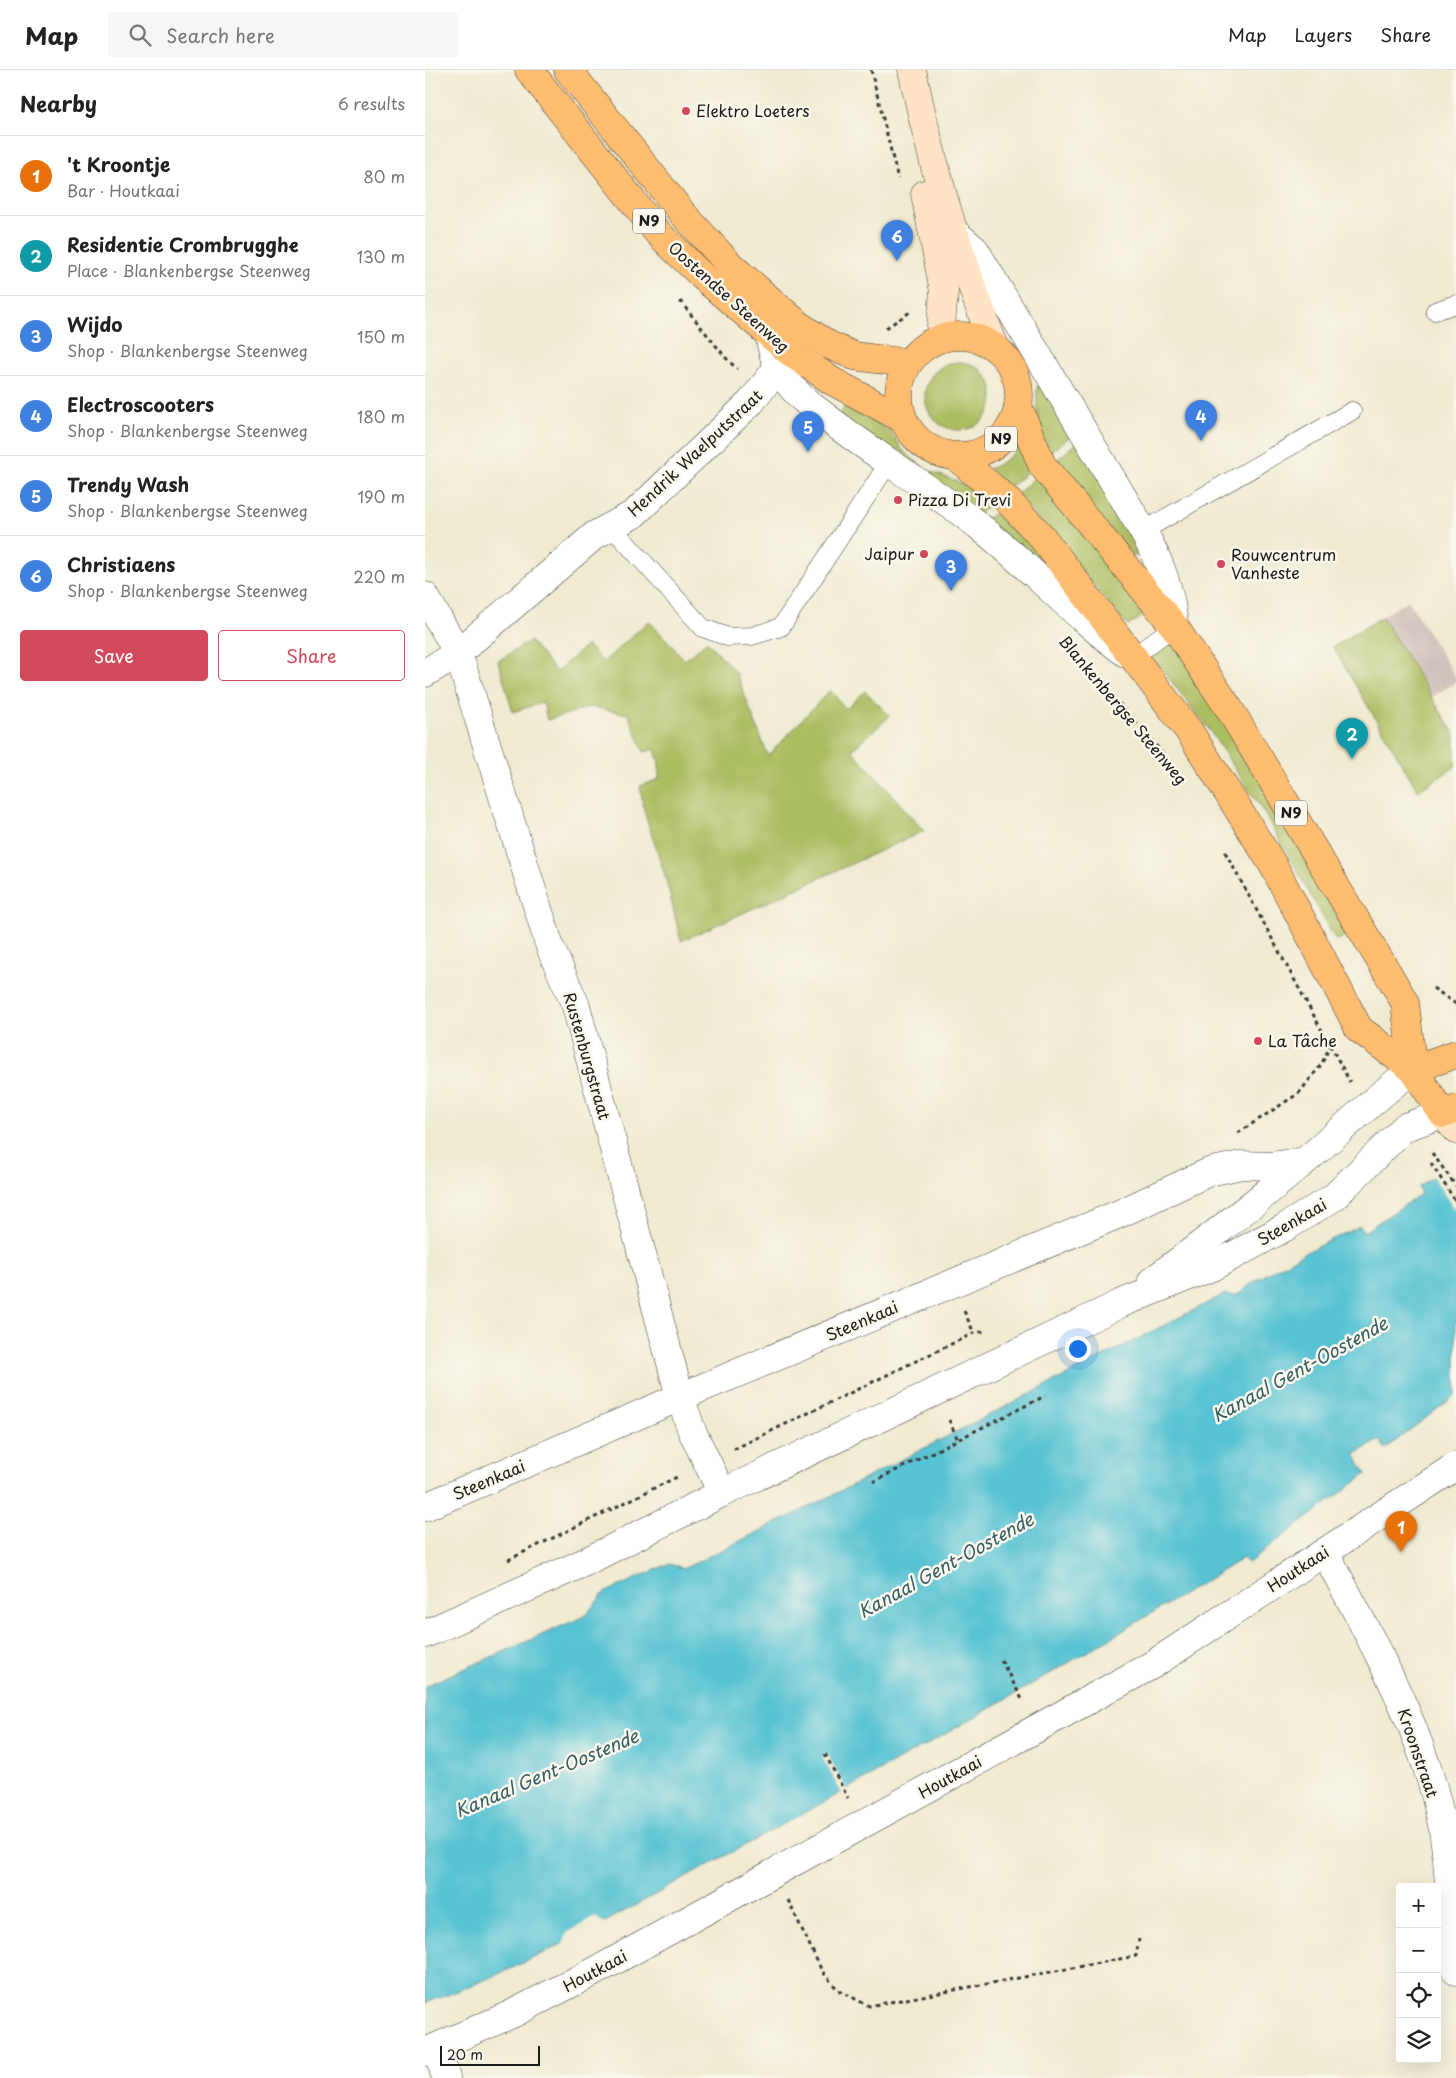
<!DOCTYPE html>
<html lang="en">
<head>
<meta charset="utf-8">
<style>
  body { margin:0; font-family:"Playpen Sans",sans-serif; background:#f6f6f6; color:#222 }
  .controls { position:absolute; right:15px; bottom:15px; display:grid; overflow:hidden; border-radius:5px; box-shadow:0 5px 20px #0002 }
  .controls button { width:45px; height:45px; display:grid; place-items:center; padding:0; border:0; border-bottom:1px solid #e0e0e0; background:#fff; color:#222; font:25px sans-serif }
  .scale { position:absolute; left:15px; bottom:12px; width:100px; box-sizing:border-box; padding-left:5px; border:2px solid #1c1c1c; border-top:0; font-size:14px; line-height:18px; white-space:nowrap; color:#1c1c1c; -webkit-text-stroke:4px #fbf7ec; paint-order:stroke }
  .you { position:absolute; left:652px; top:1278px; width:18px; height:18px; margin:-12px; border:4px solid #fff; border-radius:50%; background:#1a73e8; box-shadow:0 0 0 8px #1a73e833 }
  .badge { display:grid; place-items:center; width:32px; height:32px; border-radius:50%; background:#d1495b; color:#fff; font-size:16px; font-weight:700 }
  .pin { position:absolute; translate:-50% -41px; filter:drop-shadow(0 1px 2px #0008) }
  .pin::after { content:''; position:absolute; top:26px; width:18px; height:15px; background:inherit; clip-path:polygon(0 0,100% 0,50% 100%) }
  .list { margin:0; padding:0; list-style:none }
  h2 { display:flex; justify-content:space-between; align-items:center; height:65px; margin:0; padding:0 20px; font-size:21px }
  h2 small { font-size:16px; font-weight:400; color:#767676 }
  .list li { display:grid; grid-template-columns:32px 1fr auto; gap:15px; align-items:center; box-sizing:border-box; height:80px; padding:0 20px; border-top:1px solid #e0e0e0 }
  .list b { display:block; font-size:19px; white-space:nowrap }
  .list p { margin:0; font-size:16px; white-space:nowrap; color:#767676 }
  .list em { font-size:16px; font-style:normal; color:#767676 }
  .actions { display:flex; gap:10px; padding:15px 20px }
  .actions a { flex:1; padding:11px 0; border:1px solid #d1495b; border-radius:5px; text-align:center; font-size:18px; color:#d1495b }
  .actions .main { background:#d1495b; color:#fff }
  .icon { flex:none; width:28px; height:28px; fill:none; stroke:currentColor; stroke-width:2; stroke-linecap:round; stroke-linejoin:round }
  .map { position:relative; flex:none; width:1031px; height:2008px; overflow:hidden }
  header { display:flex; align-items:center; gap:30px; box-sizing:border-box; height:70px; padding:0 25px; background:#fff; border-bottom:1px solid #e0e0e0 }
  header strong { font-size:24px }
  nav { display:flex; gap:28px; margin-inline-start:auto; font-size:18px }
  .search { width:350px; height:45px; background:#f6f6f6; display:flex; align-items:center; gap:12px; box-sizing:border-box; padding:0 18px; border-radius:5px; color:#767676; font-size:19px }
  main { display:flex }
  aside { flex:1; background:#fff }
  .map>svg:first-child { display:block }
</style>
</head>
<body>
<header>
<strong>Map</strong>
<div class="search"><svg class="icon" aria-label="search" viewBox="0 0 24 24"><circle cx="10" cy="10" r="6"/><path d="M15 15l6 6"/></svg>Search here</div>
<nav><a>Map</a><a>Layers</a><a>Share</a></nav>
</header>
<main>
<aside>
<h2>Nearby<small>6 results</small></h2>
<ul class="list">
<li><span class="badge" style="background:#e8710a">1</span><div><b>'t Kroontje</b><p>Bar · Houtkaai</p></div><em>80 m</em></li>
<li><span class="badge" style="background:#0f9aa8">2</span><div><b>Residentie Crombrugghe</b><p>Place · Blankenbergse Steenweg</p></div><em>130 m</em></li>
<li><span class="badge" style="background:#3f7fe0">3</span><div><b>Wijdo</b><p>Shop · Blankenbergse Steenweg</p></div><em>150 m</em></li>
<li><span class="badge" style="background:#3f7fe0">4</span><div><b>Electroscooters</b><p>Shop · Blankenbergse Steenweg</p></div><em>180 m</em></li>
<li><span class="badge" style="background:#3f7fe0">5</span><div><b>Trendy Wash</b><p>Shop · Blankenbergse Steenweg</p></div><em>190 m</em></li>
<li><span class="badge" style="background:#3f7fe0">6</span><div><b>Christiaens</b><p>Shop · Blankenbergse Steenweg</p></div><em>220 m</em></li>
</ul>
<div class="actions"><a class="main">Save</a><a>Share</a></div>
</aside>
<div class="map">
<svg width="1031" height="2008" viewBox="0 0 1031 2008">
  <rect width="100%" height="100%" fill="#fbf7ec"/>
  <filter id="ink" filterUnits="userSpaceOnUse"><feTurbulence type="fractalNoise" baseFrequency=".02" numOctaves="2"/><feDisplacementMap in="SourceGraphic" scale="10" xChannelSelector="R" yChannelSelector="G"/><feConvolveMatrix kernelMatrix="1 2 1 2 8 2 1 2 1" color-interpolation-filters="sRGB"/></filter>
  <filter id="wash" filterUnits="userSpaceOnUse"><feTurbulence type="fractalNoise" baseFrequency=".0096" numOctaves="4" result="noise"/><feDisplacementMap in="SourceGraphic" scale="20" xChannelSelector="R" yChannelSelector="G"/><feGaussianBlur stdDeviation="1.12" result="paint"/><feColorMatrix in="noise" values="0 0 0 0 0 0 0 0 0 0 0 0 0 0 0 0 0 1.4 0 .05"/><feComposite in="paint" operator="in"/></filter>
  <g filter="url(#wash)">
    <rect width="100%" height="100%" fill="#efead0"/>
    <path fill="#cfc0ba" d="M983,530L1031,608V612L1007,627L957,547Z"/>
    <g fill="#acbe62" stroke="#646d3f">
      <circle cx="534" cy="326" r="34"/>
      <path d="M619,314L647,365L625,382C612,361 611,341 612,317Z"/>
      <path d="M422,333L466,362L479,382L500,399L551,419L568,432L552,445L414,346Z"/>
      <path d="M652,373L717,481L709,487L628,393Z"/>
      <path d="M595,375L607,398L584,418L563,399C577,394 586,387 595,375Z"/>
      <path d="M613,405L727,540L703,556L592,424Z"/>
      <path d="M576,439L628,499L624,503L560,450Z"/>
      <path d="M957,547L1030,665V697L993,721L908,577Z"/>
      <path d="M224,551L260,590L282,571L311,603L343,686L405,620L421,639L440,621L465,646L427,680L499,761L256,871L240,805L219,741L215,716L234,709V693L230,679L219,682L203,644L165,637L122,650L118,632L88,642L73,591L105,571L131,602L162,575L178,592Z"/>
      <path d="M746,562L862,751L923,866L911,870L840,744L783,658L722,581Z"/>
    </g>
    <path fill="#58c3d3" stroke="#3a7078" d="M1031,1092V1325L960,1379L955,1370L930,1384L941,1404L823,1493L818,1488C652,1590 483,1687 311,1780C210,1835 110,1895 0,1933V1616L160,1546L179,1523L243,1494L260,1498L402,1428L800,1224C814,1229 816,1221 826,1214C860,1191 898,1174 935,1156L939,1162L996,1124L993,1117Z"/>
    <g fill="#efead0">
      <path d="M1031,1089V1142L1007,1105Z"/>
      <path d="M402,1684L423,1722L418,1725L397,1687Z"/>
      <path d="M170,1847L181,1854L138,1877L142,1863Z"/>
    </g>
  </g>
  <g filter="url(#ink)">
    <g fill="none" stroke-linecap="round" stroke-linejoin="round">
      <g stroke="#3c3b37" stroke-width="19">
        <g id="lane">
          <path d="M1010,241L1031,234"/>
          <path d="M186,456L278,558L303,567L327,566L356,557L465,391"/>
          <path d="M718,461L927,341"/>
          <path d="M707,588L749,556"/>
        </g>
      </g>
      <g stroke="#3c3b37" stroke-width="29">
        <g id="street">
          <path d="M527,160L550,180L718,461C735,492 746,520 749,556"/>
          <path d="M344,265C350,297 354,305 378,329C432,374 494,410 550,453C603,494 648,545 702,584"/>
          <path d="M0,526L33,583L125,877L151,936L255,1327L267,1361L297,1423"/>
          <path d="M0,603L33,583L170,465L209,444L326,332L362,286"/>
          <path d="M727,1211C779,1173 831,1132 880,1091C917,1060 950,1028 988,999"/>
          <path d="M0,1437L255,1327L694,1144L784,1102L816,1095L846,1096L880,1091"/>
          <path d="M900,1482C946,1570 1000,1660 1018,1760C1025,1804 1026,1849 1028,1893L1031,1901"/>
          <path d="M0,1564L158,1493L297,1423L697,1233L787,1197L859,1158L909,1127L980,1057L1018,1044"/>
          <path d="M12,1978L21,2008"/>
          <path d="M0,1982L87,1944L178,1897L727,1595L1031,1396"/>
        </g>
      </g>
      <g stroke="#3c3b37" stroke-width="29">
        <g id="secondary">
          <path d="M487,0C507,95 533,186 570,277"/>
          <path d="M500,124L519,221L515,268"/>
          <path d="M1018,1044L1031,1060"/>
        </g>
      </g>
      <g stroke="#3c3b37" stroke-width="29">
        <g id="primary">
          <path d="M104,0L233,163L278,207L365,282L407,311L478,349"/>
          <path d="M143,0L258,144L306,196L375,256L404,275L429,286L482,293"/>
          <circle cx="534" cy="326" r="60"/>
          <path d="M593,336L617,395L749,556L805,640L971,917L980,933L988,999"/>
          <path d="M531,387L580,428L617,467L764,661L848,795L934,959L988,999L1018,1044L1031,1039"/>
          <path d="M988,999L1031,984"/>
        </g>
      </g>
      <g stroke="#3c3b37" stroke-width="3" stroke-dasharray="4 4" stroke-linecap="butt">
        <path d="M446,0L473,109"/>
        <path d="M255,231L301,288L312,299"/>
        <path d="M461,258L485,242"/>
        <path d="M657,591L740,686"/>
        <path d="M800,782L901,968"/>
        <path d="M1008,918L1031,934"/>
        <path d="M905,975L925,1012"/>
        <path d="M813,1063L874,1023L896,995L906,974"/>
        <path d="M1007,1083L1031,1116"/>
        <path d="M1006,1093L1031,1132"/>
        <path d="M539,1241L549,1263"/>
        <path d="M524,1350L533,1370"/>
        <path d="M309,1379L549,1263L561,1261"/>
        <path d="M448,1412L620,1326"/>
        <path d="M83,1490L254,1406"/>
        <path d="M576,1590L598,1631"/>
        <path d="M400,1684L423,1728"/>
        <path d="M363,1830L397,1901L413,1920L444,1936L711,1886L714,1869"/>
      </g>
      <use href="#lane" stroke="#fff" stroke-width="18"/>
      <use href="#street" stroke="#fff" stroke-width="28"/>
      <use href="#secondary" stroke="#fee4c5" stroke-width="28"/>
      <use href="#primary" stroke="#fdbc6f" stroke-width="28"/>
    </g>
  </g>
  <g fill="#d1495b" stroke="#fbf7ec" stroke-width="2">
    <circle cx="261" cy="41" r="5"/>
    <circle cx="473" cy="430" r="5"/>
    <circle cx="499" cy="484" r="5"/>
    <circle cx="796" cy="494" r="5"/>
    <circle cx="833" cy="971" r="5"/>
  </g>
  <g text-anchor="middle" stroke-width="5" stroke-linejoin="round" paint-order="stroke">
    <g fill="#fbf7ec" stroke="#5f5e5a" stroke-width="1">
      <rect x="208" y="138.5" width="32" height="25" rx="4"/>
      <rect x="560" y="356.5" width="32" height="25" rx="4"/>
      <rect x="850" y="730.5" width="32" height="25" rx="4"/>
    </g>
    <g font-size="15" font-weight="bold" fill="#1c1c1c">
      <text x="224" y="156">N9</text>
      <text x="576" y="374">N9</text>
      <text x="866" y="748">N9</text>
    </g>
    <g font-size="16" fill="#1c1c1c" stroke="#fbf7ec" text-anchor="start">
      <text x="271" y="47">Elektro Loeters</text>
      <text x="483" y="436">Pizza Di Trevi</text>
      <text x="489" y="490" text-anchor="end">Jaipur</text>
      <text x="806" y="491">Rouwcentrum<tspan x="806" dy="18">Vanheste</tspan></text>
      <text x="843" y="977">La Tâche</text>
    </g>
    <g font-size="16" fill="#1c1c1c" stroke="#fbf7ec">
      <text transform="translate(304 227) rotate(42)" y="6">Oostendse Steenweg</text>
      <text transform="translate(270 383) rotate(-43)" y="6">Hendrik Waelputstraat</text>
      <text transform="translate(698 640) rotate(50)" y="6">Blankenbergse Steenweg</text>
      <text transform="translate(162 986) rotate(74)" y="6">Rustenburgstraat</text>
      <text transform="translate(867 1152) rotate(-30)" y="6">Steenkaai</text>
      <text transform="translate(437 1251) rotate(-23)" y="6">Steenkaai</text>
      <text transform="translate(64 1410) rotate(-23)" y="6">Steenkaai</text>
      <text transform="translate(873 1499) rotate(-33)" y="6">Houtkaai</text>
      <text transform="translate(993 1683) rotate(71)" y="6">Kroonstraat</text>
      <text transform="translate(525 1707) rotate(-29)" y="6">Houtkaai</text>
      <text transform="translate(170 1901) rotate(-28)" y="6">Houtkaai</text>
    </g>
    <g font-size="18" font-style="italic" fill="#345f65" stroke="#fbf7ec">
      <text transform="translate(875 1300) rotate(-29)" y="6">Kanaal Gent-Oostende</text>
      <text transform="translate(521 1496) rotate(-29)" y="6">Kanaal Gent-Oostende</text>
      <text transform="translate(122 1704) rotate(-23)" y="6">Kanaal Gent-Oostende</text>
    </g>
  </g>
</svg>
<div class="controls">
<button>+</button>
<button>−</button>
<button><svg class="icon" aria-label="locate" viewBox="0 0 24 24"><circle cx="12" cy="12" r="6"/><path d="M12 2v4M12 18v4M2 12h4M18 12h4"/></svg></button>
<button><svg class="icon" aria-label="layers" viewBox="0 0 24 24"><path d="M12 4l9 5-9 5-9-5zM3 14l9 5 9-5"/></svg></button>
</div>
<div class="scale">20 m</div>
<div class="you"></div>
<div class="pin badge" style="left:976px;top:1482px;background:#e8710a">1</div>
<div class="pin badge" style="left:927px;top:689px;background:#0f9aa8">2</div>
<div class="pin badge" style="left:526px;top:521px;background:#3f7fe0">3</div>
<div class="pin badge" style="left:776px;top:371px;background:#3f7fe0">4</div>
<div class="pin badge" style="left:383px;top:382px;background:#3f7fe0">5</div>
<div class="pin badge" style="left:472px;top:191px;background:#3f7fe0">6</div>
</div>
</main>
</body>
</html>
